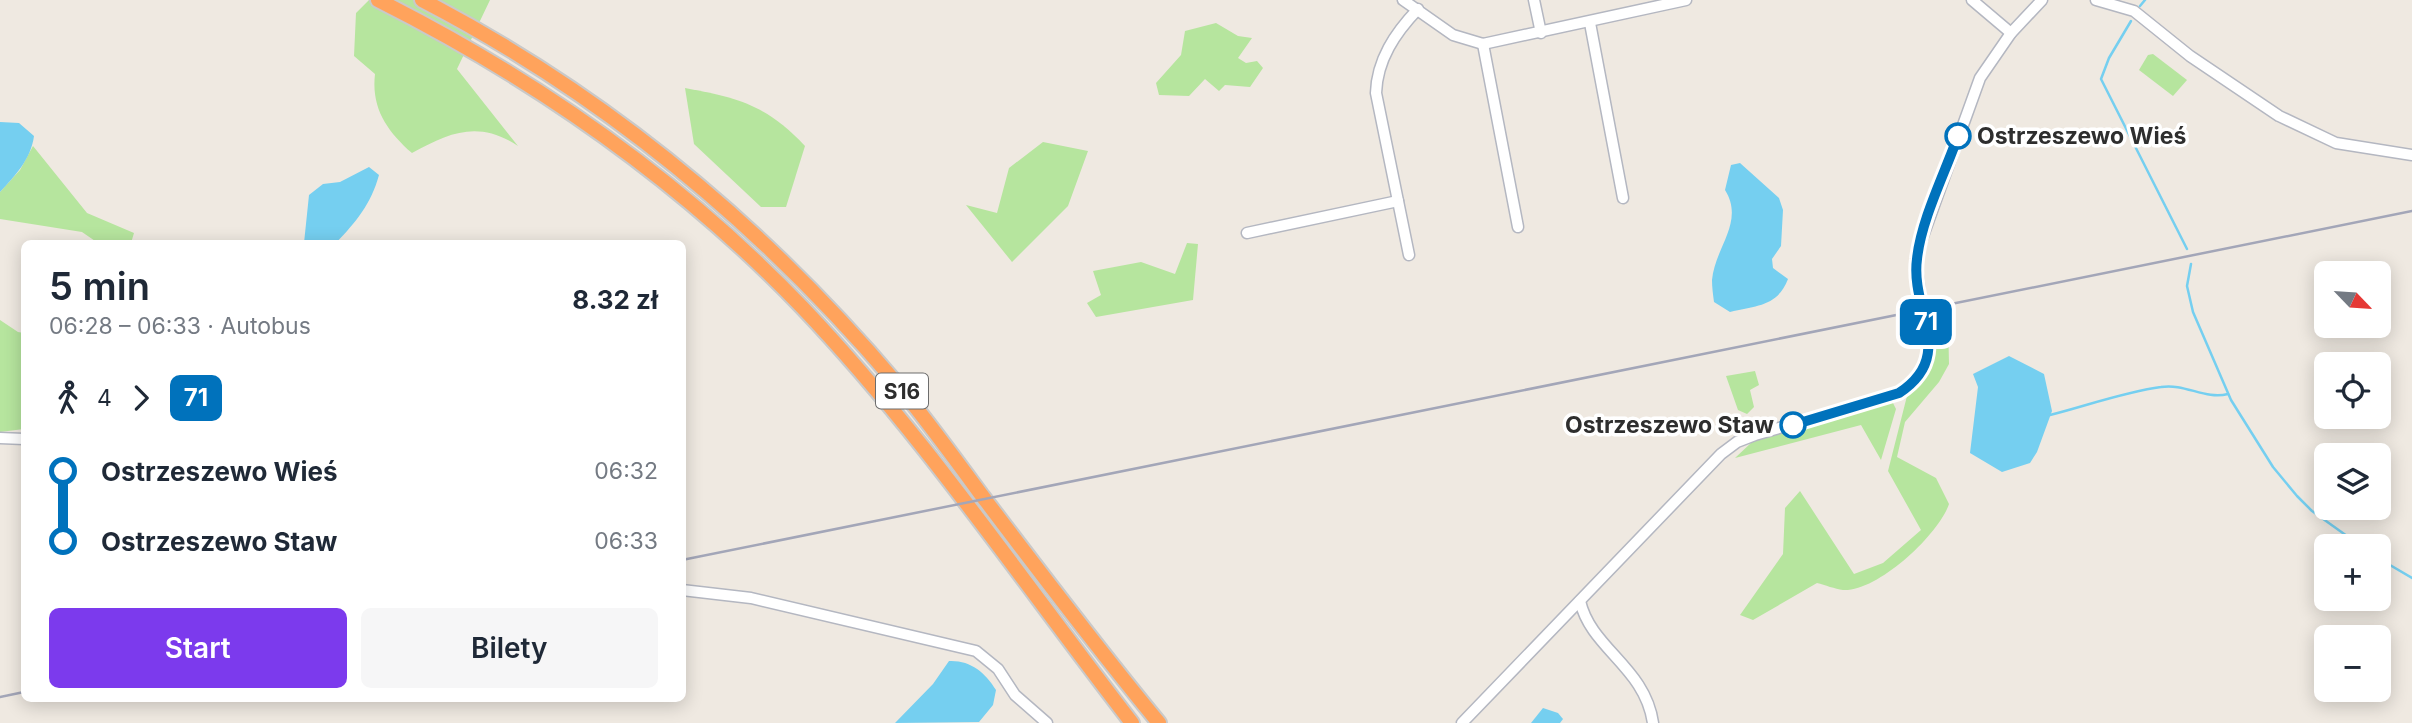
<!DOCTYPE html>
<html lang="pl">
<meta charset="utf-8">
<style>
body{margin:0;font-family:Inter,sans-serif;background:#f6f6f7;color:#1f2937;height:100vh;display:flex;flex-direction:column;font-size:26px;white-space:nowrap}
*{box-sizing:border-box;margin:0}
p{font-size:23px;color:#747a83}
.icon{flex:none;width:38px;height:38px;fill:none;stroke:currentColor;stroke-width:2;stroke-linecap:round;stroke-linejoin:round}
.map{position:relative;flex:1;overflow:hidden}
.details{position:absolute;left:21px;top:240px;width:665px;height:462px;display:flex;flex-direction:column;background:#fff;border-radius:10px;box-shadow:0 4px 18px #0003}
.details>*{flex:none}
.badge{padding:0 14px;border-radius:10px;font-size:24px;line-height:46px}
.needle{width:46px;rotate:115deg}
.controls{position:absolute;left:2314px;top:261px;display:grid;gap:14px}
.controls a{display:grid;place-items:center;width:77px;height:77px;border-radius:10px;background:#fff;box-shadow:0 4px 18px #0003;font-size:35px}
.map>.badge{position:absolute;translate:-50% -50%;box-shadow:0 0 0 4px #fff}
.legs{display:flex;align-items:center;gap:10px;height:77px;padding:0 28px;font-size:23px}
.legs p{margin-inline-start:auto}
.head{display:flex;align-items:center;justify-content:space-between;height:119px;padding:0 28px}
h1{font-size:38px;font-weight:600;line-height:52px}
.cta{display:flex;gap:14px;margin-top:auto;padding:14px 28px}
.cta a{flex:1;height:80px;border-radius:10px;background:#7c3aed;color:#fff;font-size:28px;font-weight:600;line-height:80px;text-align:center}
.cta a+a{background:#f6f6f7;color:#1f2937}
ul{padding:0 28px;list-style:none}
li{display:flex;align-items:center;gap:24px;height:70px;font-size:26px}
li i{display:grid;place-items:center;width:10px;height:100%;margin:0 9px;background:currentColor}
li i::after{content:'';width:18px;height:18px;margin:-9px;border:5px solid;border-radius:50%;background:#fff}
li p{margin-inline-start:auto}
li:first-child i{background:linear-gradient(#0000 50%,currentColor 0)}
li:last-child i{background:linear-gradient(currentColor 50%,#0000 0)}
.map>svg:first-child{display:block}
.green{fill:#b6e59e}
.water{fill:#75cff0}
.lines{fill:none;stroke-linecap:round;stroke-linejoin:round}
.stream{stroke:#75cff0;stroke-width:2.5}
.minor-casing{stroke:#b4b7c1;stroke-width:13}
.highway-casing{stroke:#c9c9c9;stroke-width:18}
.minor{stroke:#fff;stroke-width:10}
.highway{stroke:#ffa35c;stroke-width:14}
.rail{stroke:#a3a6b8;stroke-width:2.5}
.minor-bridge-casing{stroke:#b4b7c1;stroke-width:13;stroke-linecap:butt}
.minor-bridge{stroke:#fff;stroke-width:10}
.line-1-casing{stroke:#fff;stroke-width:16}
.line-1{stroke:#0072bc;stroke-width:10}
.stop-1-dot{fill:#fff;stroke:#0072bc;stroke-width:3.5}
.labels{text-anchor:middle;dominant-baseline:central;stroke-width:7;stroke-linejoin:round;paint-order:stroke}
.shield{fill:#fff;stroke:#6d6d6d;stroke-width:2}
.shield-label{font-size:21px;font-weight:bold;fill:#2e2e2e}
.stop-label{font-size:23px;font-weight:bold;fill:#2e2e2e;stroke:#fff;text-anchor:start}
</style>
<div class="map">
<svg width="2412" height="723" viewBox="0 0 2412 723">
<rect width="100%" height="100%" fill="#efe9e1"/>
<g class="green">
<path d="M369,0H490L457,69L518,146C479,120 450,132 412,153C387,131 371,108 375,74L354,56L356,13Z"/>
<polygon points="1216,23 1238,36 1252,38 1238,58 1246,63 1257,61 1263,68 1250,87 1225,85 1219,91 1205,79 1189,96 1159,95 1156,83 1181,55 1185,31"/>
<polygon points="2153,54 2187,80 2173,96 2139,70 2148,55"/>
<path d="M685,88C739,98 766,105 805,146L786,207H761L694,144Z"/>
<polygon points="1043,142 1088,151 1068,206 1012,262 966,205 997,213 1009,168"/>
<polygon points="33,146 87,213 134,233 131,243 98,243 82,232 0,219 0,192 20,170"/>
<polygon points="1187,243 1198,244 1193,300 1096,317 1087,303 1101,295 1093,271 1141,262 1175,274"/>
<path d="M1931,317L1948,320L1949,364L1939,382L1905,422L1897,457L1936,478L1949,504C1939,534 1878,592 1843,590C1835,589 1825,585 1817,583L1753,620L1740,615L1783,554L1785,508L1800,491L1854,574L1883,563L1921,530L1888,471L1907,396L1925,376L1931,364L1933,350Z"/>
<polygon points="0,320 18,332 24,333 24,429 0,432"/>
<polygon points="1755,371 1759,385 1750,390 1754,407 1747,414 1738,410 1726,376"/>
<polygon points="1892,401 1896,409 1881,460 1861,425 1735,458 1752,442"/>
</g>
<g class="water">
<path d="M0,122L19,123L34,136C31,159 15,176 0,192Z"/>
<path d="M1740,163L1779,198L1783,210L1781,246L1772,259L1773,268L1788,279C1777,307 1757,305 1730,312L1714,302C1713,295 1712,287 1712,280C1715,247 1745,222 1725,190L1731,165Z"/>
<path d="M369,167L379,175C371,204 356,222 336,243H304L309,195L323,184L340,182Z"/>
<polygon points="2009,356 2044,374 2052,411 2037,452 2030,463 2002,472 1970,453 1978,387 1973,374"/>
<path d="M949,661C970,660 985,672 996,690L993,705L979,722L895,723L933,684Z"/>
<polygon points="1543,708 1558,713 1563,719 1560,723 1531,723"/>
</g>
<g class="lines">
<g class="stream">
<polyline points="2140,6 2145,0"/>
<polyline points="2131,21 2109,58 2101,79 2187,249"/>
<polyline points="2191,264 2187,286 2193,312 2231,400 2273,467 2297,496 2312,511 2361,546"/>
<path d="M2050,415C2086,406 2124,392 2161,387C2185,383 2205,400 2228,394"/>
<polyline points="2378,558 2412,578"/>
</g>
<defs>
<g id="minor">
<polyline points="1403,0 1453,35 1483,44 1686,0"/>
<polyline points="1534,0 1541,33"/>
<polyline points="1972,0 2011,33"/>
<polyline points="2096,0 2134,11 2190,56 2279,116 2336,143 2412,155"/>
<polyline points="1590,23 1623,198"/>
<polyline points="1483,44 1518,227"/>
<polyline points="1247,233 1398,201"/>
<path d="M1409,255L1376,93C1377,60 1395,33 1418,9"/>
<polyline points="1920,294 1916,262 1919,247 1980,78 2011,33 2042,0"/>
<polyline points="0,438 24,439"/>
<polyline points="682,590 751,598 976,651 998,669 1015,695 1047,723"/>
<path d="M1580,601C1591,649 1645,667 1653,723"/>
<path d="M1462,723L1721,454L1737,442L1755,435L1899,393C1923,378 1930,361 1928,333"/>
</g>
<g id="highway">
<path d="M378,0C535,79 680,180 802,307C924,435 1024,584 1132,723"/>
<path d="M422,0C605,95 764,227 897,384C926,419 953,456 980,493C1039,571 1097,648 1159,723"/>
</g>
</defs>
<use href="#minor" class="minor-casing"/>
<use href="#highway" class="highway-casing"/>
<use href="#minor" class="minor"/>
<use href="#highway" class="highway"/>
<g class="rail">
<polyline points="682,560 2412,211"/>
<polyline points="0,697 24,692"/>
</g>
<defs>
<polyline id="minor-bridge" points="1920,294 1928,333"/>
</defs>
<use href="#minor-bridge" class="minor-bridge-casing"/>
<use href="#minor-bridge" class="minor-bridge"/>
</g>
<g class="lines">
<defs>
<path id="line-1" d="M1793,425L1899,393C1957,355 1910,310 1917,259C1921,220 1945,173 1958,136"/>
</defs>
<use href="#line-1" class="line-1-casing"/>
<use href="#line-1" class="line-1"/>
</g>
<g class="stop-1-dot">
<circle cx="1958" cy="136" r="12"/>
<circle cx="1793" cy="425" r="12"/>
</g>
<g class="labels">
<rect class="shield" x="876" y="373.5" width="52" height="35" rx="5"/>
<g class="shield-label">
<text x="902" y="391">S16</text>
</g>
<g class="stop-label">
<text x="1977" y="136">Ostrzeszewo Wieś</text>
<text x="1774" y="425" text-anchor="end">Ostrzeszewo Staw</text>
</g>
</g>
</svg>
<div class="controls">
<a><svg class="needle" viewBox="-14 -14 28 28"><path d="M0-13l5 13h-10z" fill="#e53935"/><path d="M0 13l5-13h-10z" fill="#747a83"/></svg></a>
<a><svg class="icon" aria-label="locate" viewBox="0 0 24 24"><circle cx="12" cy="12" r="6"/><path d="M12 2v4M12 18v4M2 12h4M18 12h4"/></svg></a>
<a><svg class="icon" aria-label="layers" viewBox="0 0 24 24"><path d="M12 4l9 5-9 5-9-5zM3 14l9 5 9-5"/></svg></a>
<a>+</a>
<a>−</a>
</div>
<b class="badge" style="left:1926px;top:322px;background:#0072bc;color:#fff">71</b>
<section class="details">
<div class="head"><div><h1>5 min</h1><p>06:28 – 06:33 · Autobus</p></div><b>8.32 zł</b></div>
<div class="legs"><svg class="icon" aria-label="walk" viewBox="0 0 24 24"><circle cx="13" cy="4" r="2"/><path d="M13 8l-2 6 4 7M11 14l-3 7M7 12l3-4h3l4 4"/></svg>4<svg class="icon" aria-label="forward" viewBox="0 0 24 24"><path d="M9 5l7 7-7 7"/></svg><b class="badge" style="background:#0072bc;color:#fff">71</b></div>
<ul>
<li><i style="color:#0072bc"></i><b>Ostrzeszewo Wieś</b><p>06:32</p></li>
<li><i style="color:#0072bc"></i><b>Ostrzeszewo Staw</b><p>06:33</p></li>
</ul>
<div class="cta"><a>Start</a><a>Bilety</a></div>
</section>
</div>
